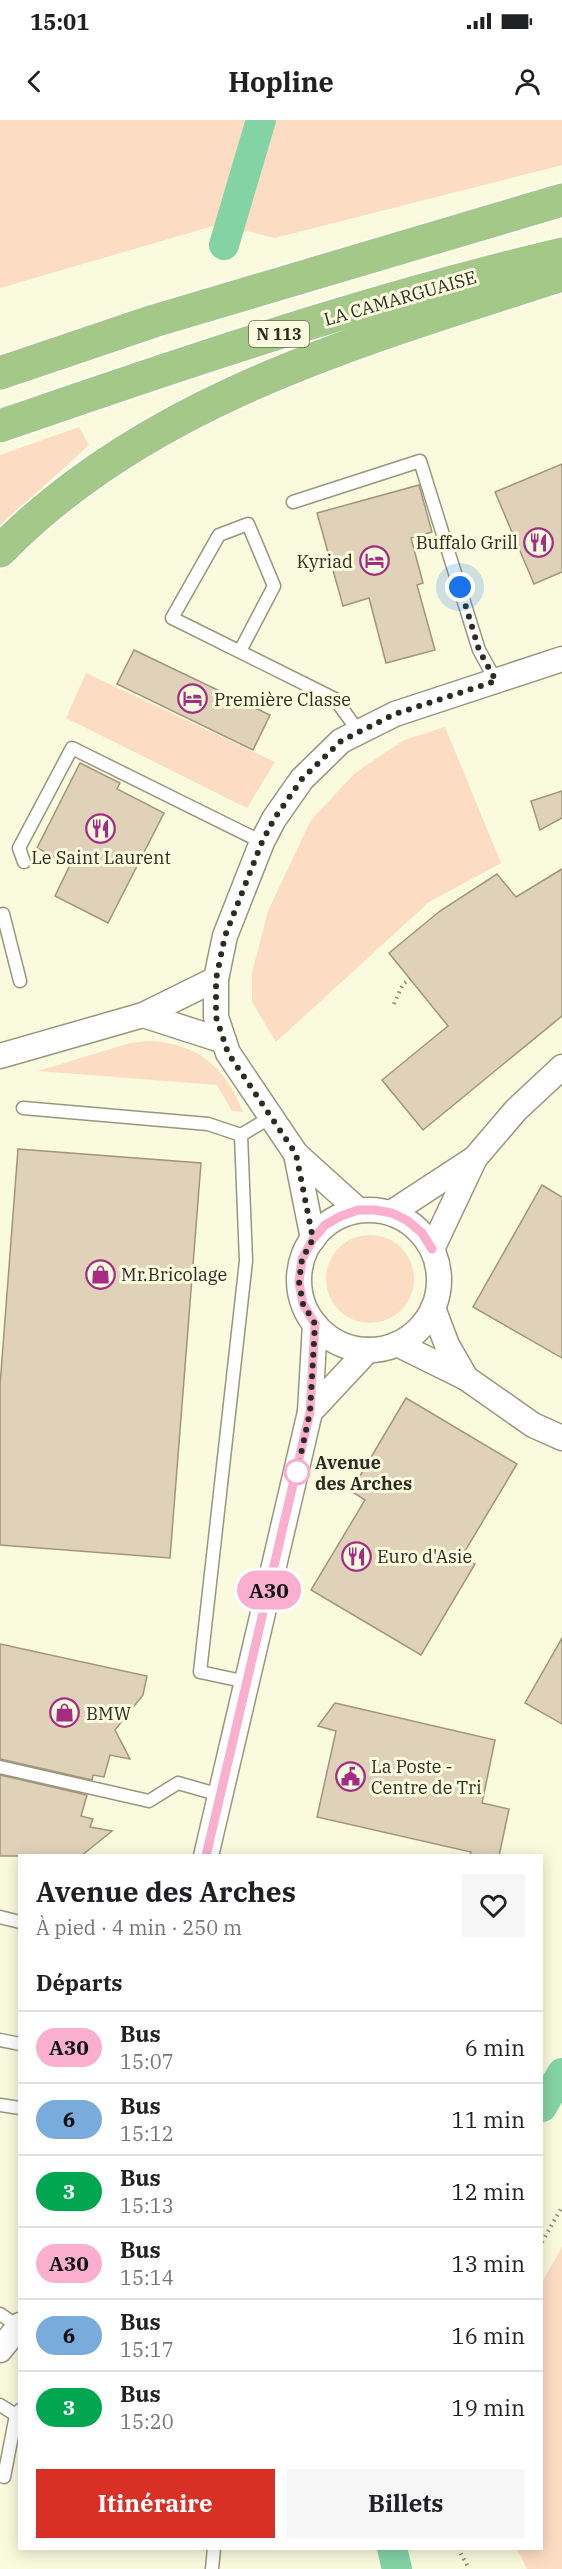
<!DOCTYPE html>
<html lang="fr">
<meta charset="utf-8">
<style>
body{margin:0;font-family:"IBM Plex Serif",serif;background:#f6f6f6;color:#202124;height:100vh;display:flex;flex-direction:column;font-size:22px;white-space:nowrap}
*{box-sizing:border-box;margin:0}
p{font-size:20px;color:#757577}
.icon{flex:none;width:33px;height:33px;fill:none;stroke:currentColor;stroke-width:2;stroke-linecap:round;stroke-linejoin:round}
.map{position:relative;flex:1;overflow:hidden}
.panel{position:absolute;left:18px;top:1734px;width:525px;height:696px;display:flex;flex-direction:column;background:#fff;border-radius:0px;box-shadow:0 3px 15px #0003}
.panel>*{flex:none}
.badge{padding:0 12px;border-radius:20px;font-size:21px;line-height:39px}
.you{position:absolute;width:30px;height:30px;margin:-15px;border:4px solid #fff;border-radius:50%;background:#1a73e8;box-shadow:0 0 0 9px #1a73e833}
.map>.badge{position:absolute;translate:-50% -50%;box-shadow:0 0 0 3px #fff}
h2{padding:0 18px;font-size:22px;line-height:54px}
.round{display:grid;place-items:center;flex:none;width:63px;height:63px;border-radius:0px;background:#f6f6f6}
.head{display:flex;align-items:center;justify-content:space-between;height:102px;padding:0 18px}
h1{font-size:28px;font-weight:700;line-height:45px}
.cta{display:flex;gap:12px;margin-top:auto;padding:12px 18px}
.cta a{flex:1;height:69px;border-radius:0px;background:#d93025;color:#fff;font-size:24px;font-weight:700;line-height:69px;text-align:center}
.cta a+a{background:#f6f6f6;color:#202124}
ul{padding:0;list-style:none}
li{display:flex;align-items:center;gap:18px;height:72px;padding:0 18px;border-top:2px solid #e0e0e0}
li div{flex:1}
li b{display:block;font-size:22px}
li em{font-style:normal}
li .badge{min-width:66px;font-weight:700;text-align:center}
.status{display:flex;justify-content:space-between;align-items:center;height:42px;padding:0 30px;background:#fff;direction:ltr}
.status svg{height:16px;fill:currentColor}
header{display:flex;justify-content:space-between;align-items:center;height:78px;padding:0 18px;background:#fff;font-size:27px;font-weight:700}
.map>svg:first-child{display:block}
.green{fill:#fddcc4}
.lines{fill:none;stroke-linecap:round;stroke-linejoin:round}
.canal{stroke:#84d3a5;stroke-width:30}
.building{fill:#dfd2b9;stroke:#a2957e;stroke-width:1.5}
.service-casing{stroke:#97977e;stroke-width:15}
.minor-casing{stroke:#97977e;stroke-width:27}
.trunk-casing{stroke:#fff;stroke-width:36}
.path{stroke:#8a8a77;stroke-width:4;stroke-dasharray:1.5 4.5;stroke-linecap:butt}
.service{stroke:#fff;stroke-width:12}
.minor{stroke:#fff;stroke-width:24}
.trunk{stroke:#a4c888;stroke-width:33}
.line-casing{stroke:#fff;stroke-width:14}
.line{stroke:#faafce;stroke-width:9}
.walk{stroke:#2c2c22;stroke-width:6;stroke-dasharray:0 10.8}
.stop-dot{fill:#fff;stroke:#faafce;stroke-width:3}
.labels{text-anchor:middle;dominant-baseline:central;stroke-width:6;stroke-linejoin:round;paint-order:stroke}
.shield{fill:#fafade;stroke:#6a6a5a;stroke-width:1.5}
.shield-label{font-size:16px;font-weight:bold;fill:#2c2c22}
.street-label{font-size:18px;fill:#2c2c22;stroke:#fafade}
.poi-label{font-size:18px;fill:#2c2c22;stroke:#fafade;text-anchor:start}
.stop-label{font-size:18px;font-weight:bold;fill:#2c2c22;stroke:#fafade;text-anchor:start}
</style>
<div class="status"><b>15:01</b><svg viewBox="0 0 49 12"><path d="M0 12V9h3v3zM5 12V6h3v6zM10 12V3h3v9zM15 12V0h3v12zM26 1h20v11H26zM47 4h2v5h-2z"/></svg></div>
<header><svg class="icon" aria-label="back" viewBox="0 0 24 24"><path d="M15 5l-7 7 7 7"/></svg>Hopline<svg class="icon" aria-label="person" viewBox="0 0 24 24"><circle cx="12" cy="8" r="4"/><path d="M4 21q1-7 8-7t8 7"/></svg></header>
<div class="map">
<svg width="562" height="2449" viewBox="0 0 562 2449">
<rect width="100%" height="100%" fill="#fafade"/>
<g class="green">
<polygon points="0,0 562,0 562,45 275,118 220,104 0,168"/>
<polygon points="79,307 89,325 0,406 0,335"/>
<polygon points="86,553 275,642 247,688 66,598"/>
<polygon points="445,607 501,743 429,782 276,922 252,882 252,853 268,791 311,700 355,653 404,620"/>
<path d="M148,921C197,923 225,946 243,992L232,991L217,965L38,951L130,923Z"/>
<circle cx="370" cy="1159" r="44"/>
<polygon points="562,2127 562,2449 527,2449 517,2429 542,2428 542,2162"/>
</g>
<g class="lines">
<g class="canal">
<polyline points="224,125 261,0"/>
<polyline points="542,1987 562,1953"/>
<polyline points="392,2428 397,2449"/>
</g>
</g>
<g class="building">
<polygon points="562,344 562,452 534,464 495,372"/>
<polygon points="419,365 432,412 411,418 423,463 417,465 435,530 386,543 369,478 343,486 317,393"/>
<polygon points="134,530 270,595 253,630 117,564"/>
<polygon points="80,643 120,663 117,669 164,693 108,803 55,776 70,745 37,728"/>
<polygon points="562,671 562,698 540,710 531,681"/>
<polygon points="562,749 562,896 423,1010 382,960 448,906 389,833 440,791 497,754 516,777"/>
<polygon points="18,1029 201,1043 170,1438 0,1425 0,1265"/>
<polygon points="542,1065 562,1077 562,1238 473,1187"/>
<polygon points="406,1278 517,1344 462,1436 475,1444 421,1535 311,1470 365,1380 351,1371"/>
<polygon points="562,1518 562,1604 525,1583"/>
<polygon points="0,1524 147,1556 143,1575 115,1610 130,1639 110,1635 104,1657 93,1655 92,1660 0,1639"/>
<polygon points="335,1583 495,1620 482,1683 509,1689 499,1736 470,1736 471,1732 317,1697 336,1611 318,1606"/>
<polygon points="0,1655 87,1675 81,1696 93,1699 90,1707 112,1711 81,1736 0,1736"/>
</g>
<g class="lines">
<defs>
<g id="service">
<polyline points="293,382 420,341 479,530 496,561"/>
<polyline points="240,531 274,466 248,404 219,415 172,498 335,579 359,612"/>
<polyline points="24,742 19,728 72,628 262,722"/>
<polyline points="3,794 20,861"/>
<polyline points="23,988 208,1004 241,1015"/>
<polyline points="247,1562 200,1552 246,1141 241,1015 271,997"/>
<polyline points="0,1647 149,1681 178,1663 220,1675"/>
<polyline points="0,1797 20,1802"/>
<polyline points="0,1920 20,1924"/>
<polyline points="0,1985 20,1988"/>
<polyline points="0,2194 18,2206"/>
<polyline points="0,2285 16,2295 20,2290"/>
<polyline points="4,2357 16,2295"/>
<polyline points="212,2449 214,2428"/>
</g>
<g id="minor">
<polyline points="143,895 224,921"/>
<polyline points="0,936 143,895 216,859"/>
<polyline points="296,1034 313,1119"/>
<polyline points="358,1090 296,1034 228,933 216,897 216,859 225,816 262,722 274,699 302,659 341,621 395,594 562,539"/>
<circle cx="369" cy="1160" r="70"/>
<polyline points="391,1093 475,1038"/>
<polyline points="432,1129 475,1038 516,990 562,947"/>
<polyline points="433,1188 447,1225 466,1258"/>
<polyline points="397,1224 466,1258 533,1305 562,1318"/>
<polyline points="310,1292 368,1230"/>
<polyline points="206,1736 310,1292 315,1204"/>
<polyline points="0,2230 20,2205"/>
</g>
<g id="trunk">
<polyline points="0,253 154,201 562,80"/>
<path d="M0,306C185,242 372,179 562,134"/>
<path d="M0,431C149,278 365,219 562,155"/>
</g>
</defs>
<use href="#service" class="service-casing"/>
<use href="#minor" class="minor-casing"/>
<use href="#trunk" class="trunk-casing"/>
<g class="path">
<polyline points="394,884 403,864 410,859"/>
<polyline points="542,2122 562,2087"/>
<polyline points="458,2428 469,2449"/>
</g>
<use href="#service" class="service"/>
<use href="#minor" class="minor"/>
<use href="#trunk" class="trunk"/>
</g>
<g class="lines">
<defs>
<polyline id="line" points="206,1736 310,1292 315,1204 303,1184 299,1162 302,1139 313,1119 325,1105 341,1096 358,1090 375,1090 392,1093 408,1101 422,1113 432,1129"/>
</defs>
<use href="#line" class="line-casing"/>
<use href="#line" class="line"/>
<polyline class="walk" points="297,1352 310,1292 315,1204 303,1184 299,1162 302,1139 313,1119 296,1034 228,933 216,897 216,859 225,816 262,722 274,699 302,659 341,621 395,594 496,561 479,530 460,467"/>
</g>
<defs>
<symbol id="restaurant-ring" viewBox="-11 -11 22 22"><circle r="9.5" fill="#fafade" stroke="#a52c82" stroke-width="1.5"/><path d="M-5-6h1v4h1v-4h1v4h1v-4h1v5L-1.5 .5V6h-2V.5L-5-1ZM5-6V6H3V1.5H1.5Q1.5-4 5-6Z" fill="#a52c82"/></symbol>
<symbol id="hotel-ring" viewBox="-11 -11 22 22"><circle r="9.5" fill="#fafade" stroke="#a52c82" stroke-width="1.5"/><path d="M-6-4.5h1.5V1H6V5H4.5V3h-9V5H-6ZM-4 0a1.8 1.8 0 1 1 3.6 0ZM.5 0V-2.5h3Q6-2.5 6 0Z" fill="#a52c82"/></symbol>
<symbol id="shop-ring" viewBox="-11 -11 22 22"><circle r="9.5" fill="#fafade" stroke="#a52c82" stroke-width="1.5"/><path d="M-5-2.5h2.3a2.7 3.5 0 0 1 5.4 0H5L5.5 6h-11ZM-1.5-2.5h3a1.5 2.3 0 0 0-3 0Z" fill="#a52c82"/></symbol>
<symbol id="civic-ring" viewBox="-11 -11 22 22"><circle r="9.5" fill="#fafade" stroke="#a52c82" stroke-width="1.5"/><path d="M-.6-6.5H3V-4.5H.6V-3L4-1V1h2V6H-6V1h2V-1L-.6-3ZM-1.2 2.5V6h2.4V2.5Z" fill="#a52c82"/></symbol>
</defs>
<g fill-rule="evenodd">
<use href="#restaurant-ring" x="522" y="406" width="33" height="33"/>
<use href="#hotel-ring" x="358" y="424" width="33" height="33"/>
<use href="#hotel-ring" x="176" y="562" width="33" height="33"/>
<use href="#restaurant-ring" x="84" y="692" width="33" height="33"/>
<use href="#shop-ring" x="84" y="1138" width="33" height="33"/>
<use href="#restaurant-ring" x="340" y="1420" width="33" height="33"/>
<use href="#shop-ring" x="48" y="1576" width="33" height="33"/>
<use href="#civic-ring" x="334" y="1640" width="33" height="33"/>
</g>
<circle class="stop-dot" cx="297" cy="1352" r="12"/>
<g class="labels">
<rect class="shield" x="249" y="201" width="60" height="26" rx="4.5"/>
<g class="shield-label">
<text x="279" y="214">N 113</text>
</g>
<g class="street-label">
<text transform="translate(400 178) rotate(-16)">LA CAMARGUAISE</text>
</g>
<g class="poi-label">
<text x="518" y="422" text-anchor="end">Buffalo Grill</text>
<text x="353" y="441" text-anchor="end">Kyriad</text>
<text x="214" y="579">Première Classe</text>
<text x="101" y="737" text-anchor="middle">Le Saint Laurent</text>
<text x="121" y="1154">Mr.Bricolage</text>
<text x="377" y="1436">Euro d'Asie</text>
<text x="86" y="1593">BMW</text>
<text x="371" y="1646">La Poste -<tspan x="371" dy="21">Centre de Tri</tspan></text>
</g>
<g class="stop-label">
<text x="315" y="1342">Avenue<tspan x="315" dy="21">des Arches</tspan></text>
</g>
</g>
</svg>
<div class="you" style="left:460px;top:467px"></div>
<b class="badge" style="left:269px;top:1470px;background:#faafce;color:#111">A30</b>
<section class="panel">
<div class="head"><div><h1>Avenue des Arches</h1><p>À pied · 4 min · 250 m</p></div><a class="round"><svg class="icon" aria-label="heart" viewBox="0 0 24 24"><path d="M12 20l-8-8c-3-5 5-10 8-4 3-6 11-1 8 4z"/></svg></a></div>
<h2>Départs</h2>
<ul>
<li><span class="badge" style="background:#faafce;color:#111">A30</span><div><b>Bus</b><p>15:07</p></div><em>6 min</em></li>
<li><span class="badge" style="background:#79acdc;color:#111">6</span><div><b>Bus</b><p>15:12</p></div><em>11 min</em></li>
<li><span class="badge" style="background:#00a650;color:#fff">3</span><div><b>Bus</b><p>15:13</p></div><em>12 min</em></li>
<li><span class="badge" style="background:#faafce;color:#111">A30</span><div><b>Bus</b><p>15:14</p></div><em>13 min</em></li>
<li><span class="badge" style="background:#79acdc;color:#111">6</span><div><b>Bus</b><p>15:17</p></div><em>16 min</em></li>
<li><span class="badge" style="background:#00a650;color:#fff">3</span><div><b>Bus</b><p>15:20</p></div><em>19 min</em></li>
</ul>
<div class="cta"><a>Itinéraire</a><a>Billets</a></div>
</section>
</div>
